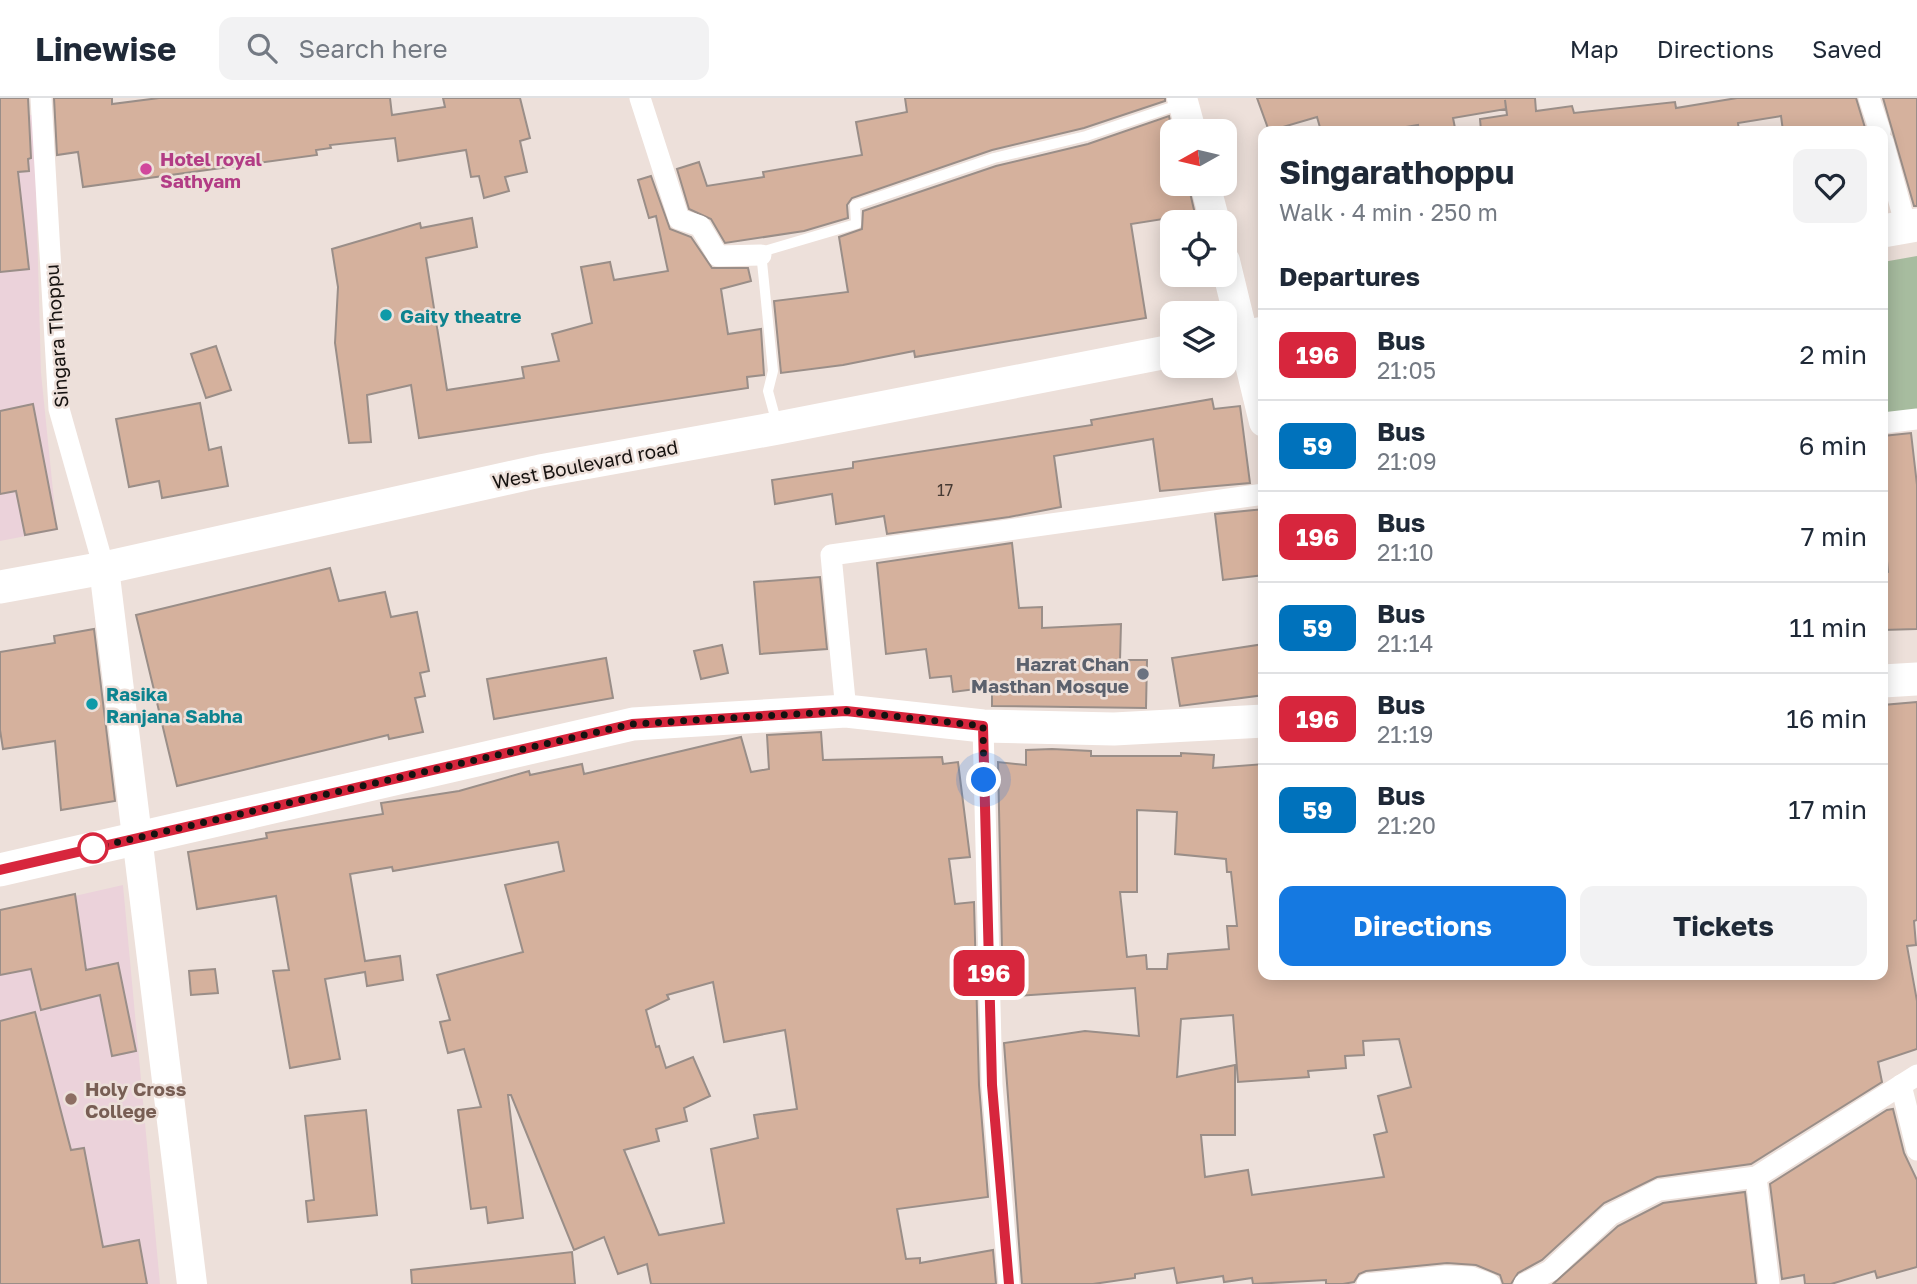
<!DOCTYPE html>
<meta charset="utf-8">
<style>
body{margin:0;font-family:"Golos Text",sans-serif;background:#f2f2f3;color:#1f2937;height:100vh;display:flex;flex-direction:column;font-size:26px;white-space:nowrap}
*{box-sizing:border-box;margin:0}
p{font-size:23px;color:#747a83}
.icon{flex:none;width:38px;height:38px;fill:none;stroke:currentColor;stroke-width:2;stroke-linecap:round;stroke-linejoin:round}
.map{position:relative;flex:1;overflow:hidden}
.sheet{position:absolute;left:1258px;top:28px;width:630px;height:854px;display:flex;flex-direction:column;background:#fff;border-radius:14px;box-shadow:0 4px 18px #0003}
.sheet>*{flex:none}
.badge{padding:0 14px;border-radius:10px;font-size:24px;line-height:46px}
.needle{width:46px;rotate:262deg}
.tools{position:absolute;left:1160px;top:21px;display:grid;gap:14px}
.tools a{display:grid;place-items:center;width:77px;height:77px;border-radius:14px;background:#fff;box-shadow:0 4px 18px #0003;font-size:35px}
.you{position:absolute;width:35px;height:35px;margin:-18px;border:5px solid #fff;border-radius:50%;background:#1a73e8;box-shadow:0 0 0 10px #1a73e833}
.map>.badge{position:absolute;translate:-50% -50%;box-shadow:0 0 0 4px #fff}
h2{padding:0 21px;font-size:26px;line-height:63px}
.round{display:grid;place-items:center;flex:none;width:74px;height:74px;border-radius:14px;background:#f2f2f3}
.summary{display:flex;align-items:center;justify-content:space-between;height:119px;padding:0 21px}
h1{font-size:33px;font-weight:700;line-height:52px}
.cta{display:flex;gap:14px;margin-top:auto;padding:14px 21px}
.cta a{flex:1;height:80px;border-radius:14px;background:#1579e1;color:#fff;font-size:28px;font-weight:700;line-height:80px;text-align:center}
.cta a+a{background:#f2f2f3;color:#1f2937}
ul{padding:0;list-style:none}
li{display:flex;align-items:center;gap:21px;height:91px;padding:0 21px;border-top:2px solid #e0e1e3}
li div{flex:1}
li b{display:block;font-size:26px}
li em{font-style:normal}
li .badge{min-width:77px;font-weight:700;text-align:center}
header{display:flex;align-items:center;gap:42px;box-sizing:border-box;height:98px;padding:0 35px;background:#fff;border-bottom:2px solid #e0e1e3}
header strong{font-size:33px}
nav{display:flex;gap:38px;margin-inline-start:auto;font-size:24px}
.search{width:490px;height:63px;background:#f2f2f3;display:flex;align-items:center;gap:18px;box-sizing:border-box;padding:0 24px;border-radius:14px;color:#747a83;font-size:26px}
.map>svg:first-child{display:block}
.education{fill:#ebd2da}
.green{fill:#a7bc9f}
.building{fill:#d5b19d;stroke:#9a8e88;stroke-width:2;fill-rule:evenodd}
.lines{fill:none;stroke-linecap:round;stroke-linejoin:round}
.lane{stroke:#fff;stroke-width:10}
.street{stroke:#fff;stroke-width:21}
.secondary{stroke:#fff;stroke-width:30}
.primary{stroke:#fff;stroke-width:33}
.line-casing{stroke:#fff;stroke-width:16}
.line{stroke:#d7263d;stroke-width:10}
.walk{stroke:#161210;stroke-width:7;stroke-dasharray:0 12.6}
.hotel-dot{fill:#d1479c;stroke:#ede0da;stroke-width:2.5}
.culture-dot{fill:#0f9aa8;stroke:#ede0da;stroke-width:2.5}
.worship-dot{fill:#6b7280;stroke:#ede0da;stroke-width:2.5}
.stop-dot{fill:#fff;stroke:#d7263d;stroke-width:3.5}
.education-dot{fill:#8d6e63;stroke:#ede0da;stroke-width:2.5}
.labels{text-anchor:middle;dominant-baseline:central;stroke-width:5;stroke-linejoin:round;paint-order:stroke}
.number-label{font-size:16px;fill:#463a33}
.hotel-label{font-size:19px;font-weight:bold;fill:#b23c85;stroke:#ede0da;text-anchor:start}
.culture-label{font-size:19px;font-weight:bold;fill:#0d838f;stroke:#ede0da;text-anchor:start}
.street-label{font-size:19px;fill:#161210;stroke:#ede0da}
.worship-label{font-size:19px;font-weight:bold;fill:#5b616d;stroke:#ede0da;text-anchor:end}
.education-label{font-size:19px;font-weight:bold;fill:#785e54;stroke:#ede0da;text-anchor:start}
</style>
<header>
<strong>Linewise</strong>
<div class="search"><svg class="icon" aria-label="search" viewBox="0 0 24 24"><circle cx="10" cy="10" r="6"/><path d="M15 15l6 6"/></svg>Search here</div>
<nav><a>Map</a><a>Directions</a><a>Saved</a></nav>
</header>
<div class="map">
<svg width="1917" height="1186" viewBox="0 0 1917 1186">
<rect width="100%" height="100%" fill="#ede0da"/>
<g class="education">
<polygon points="0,16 34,17 41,275 57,432 0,443"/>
<polygon points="123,787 160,1186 0,1186 0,815"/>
</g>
<polygon class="green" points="1917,158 1917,315 1883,318 1883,164"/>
<g class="building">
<polygon points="0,0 28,0 31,60 28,61 29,73 18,74 29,171 0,174"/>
<polygon points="54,0 112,0 112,6 159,0 390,0 392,17 445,9 443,0 520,0 530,40 520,43 527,74 505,79 509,93 484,100 479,78 471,79 466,52 398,63 395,40 330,47 331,50 316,52 317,57 83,89 78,54 57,57"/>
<polygon points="905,0 1165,0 1165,3 1084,30 992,52 852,100 847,107 848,120 804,133 725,145 711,121 689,111 677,71 699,64 707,88 764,79 763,74 862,57 856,24 907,14"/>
<polygon points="1257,0 1535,0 1536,13 1572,8 1574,15 1675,4 1676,10 1737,0 1856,0 1866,33 1783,33 1781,18 1738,25 1739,33 1481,33 1480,21 1507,17 1505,2 1506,11 1453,20 1455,30 1434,33 1419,33 1418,27 1383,33 1321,33 1317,19 1269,33"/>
<polygon points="1883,0 1917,0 1917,108 1914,108"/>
<polygon points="1169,18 1172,32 1172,86 1188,86 1195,116 1131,126 1146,220 915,259 914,253 843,267 781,275 774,203 848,194 839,139 862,131 863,113 996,68 1088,46"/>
<polygon points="651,78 670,131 691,139 712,170 748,170 751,183 721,191 728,236 761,231 764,277 747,279 748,290 419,340 411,287 367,297 371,344 349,345 335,245 338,189 332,151 420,125 421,130 472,120 477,149 426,160 447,292 524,280 522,269 559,263 552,236 592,225 581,169 610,164 614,182 668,173 656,118 649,120 638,82"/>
<polygon points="216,248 231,292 206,300 191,256"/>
<polygon points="1212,301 1214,311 1240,308 1250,385 1160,393 1153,341 1054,358 1061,409 1009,419 887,436 884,418 836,426 832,396 775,406 772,382 853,370 853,364 1092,327 1091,322"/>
<polygon points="200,305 209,352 221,349 228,388 162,400 159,383 129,389 116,321"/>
<polygon points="33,306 57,431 25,437 16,393 0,396 0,313"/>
<polygon points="1911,335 1917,387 1917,531 1883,532 1883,475 1888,474 1883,419 1883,338"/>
<polygon points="1264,411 1264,477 1223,482 1215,416"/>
<polygon points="1012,445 1019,510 1042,509 1042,530 1121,526 1120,562 1147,562 1146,610 992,608 992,589 953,594 951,578 930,580 926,551 886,556 877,465"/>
<polygon points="330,470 339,503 385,494 391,519 417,514 429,573 420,575 425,598 415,600 423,634 389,641 388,637 177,688 136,517"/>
<polygon points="820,479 827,551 760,556 754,484"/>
<polygon points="94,531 115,703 61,712 55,643 3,651 0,632 0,554 55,545 54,538"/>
<polygon points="1264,546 1264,597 1180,608 1172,560"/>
<polygon points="722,547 728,575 701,581 694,553"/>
<polygon points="606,560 613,600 494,621 487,581"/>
<path d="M1917,604V822L1914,823L1916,847L1907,848L1917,903V951L1878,964L1882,984L1751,1066L1657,1079L1604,1105L1542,1162L1518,1175L1511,1186H1503L1500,1177L1476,1167L1447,1165L1366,1173L1359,1176L1354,1184L1343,1186H1326V1182L1253,1186L1252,1180L1224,1184L1223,1178L1177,1185L1174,1170L1135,1176V1180L1093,1186H1022L1004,945L1085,933L1139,938L1135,890L1003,899L998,664L1026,667V652L1052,651L1091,653V658H1181V655L1214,657L1213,670L1264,666V877H1883V607ZM1137,712L1177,714L1175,756L1226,761L1227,774H1231L1237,828H1227L1229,851L1168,856L1167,871H1147L1146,857L1127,859L1120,794H1137ZM1233,917L1238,984L1309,979L1308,973L1346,970L1345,958L1364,957L1363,943L1399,941L1411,989L1378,998L1387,1034L1374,1037L1384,1079L1252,1097L1248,1072L1205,1079L1201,1037H1235V967L1177,979L1181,921Z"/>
<path d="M821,634L823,662L942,659L943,666L958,664L970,759L949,761L955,806L974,804L979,987L988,1099L897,1111L906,1161L920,1160V1165L993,1152L996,1186H651L647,1166L618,1176L604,1139L574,1152L511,997H508L523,1120L488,1125L486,1109L471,1111L458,1012L481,1009L464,951L448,955L440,924L450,922L437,877L523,854L505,787L564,773L558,744L393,773L392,769L350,776L365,863L400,858L403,882L367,888L365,874L325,881L340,961L290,970L273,873L289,872L276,798L197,811L188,754L267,740L266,735L383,716L381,705L459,693L529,673L530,677L582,666L584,676L741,639L751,674L769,671L767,637ZM713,884L724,944L785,932L797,1011L754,1017L758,1040L711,1051L724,1125L659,1137L624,1052L659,1043L656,1031L687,1023L684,1010L710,998L693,959L666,970L659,948L656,949L646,912L669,901L667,897Z"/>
<polygon points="75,796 86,872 118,865 136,953 112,958 100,897 41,912 31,871 0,877 0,812"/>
<polygon points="215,871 218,895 191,897 189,873"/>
<polygon points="35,914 71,1052 84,1050 103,1149 139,1142 147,1186 0,1186 0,923"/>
<polygon points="1893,1011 1904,1055 1917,1082 1917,1169 1877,1180 1875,1173 1831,1186 1805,1186 1804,1177 1782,1181 1770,1086 1887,1012"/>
<polygon points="366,1012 377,1117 308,1124 306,1103 314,1102 305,1018"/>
<polygon points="1745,1094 1756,1186 1553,1186 1618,1128 1663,1105"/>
<polygon points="572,1154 575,1186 412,1186 411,1172"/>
</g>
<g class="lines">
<polyline class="lane" points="777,326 768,293 773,273 761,154 856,126 855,107 994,60 1086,38 1181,6"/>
<g class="street">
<polyline points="41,0 59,311 104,470"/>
<polyline points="640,0 679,121 700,128 718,158 761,157"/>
<polyline points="1869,0 1880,33"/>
<polyline points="1883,44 1906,129"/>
<polyline points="1883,325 1917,321"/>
<polyline points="846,613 831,457 1264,396"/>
<polyline points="983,628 992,987 1009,1186"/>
<polyline points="1901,987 1917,1052"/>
<polyline points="1756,1079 1769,1186"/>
<polyline points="1367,1186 1446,1178 1471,1179 1490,1186"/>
<polyline points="1524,1186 1550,1173 1610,1117 1659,1092 1756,1079 1917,977"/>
</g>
<g class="secondary">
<polyline points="1182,0 1191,33"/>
<polyline points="1205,86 1215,124"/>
<polyline points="1225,163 1264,324"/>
<polyline points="104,470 192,1186"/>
</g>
<g class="primary">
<polyline points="1883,133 1917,127"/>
<polyline points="1225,242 1264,235"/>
<polyline points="0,489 104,470 540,373 778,330 1172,253"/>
<polyline points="1883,583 1917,581"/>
<polyline points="0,772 633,626 846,613 983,628 1114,631 1264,623"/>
</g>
</g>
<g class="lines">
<defs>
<polyline id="line" points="0,772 632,626 846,613 983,628 992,987 1009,1186"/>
</defs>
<use href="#line" class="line-casing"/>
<use href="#line" class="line"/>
<polyline class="walk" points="93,750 632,626 846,613 983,628 984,682"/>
</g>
<circle class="hotel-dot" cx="146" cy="71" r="7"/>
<g class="culture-dot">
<circle cx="386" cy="217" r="7"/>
<circle cx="92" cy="606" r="7"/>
</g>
<circle class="worship-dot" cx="1143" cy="576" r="7"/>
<circle class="stop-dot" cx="93" cy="750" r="14"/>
<circle class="education-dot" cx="71" cy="1001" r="7"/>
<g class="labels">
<g class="number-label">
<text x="945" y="392">17</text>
</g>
<g class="hotel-label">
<text x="160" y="60">Hotel royal<tspan x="160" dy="22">Sathyam</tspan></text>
</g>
<g class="culture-label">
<text x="400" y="217">Gaity theatre</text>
<text x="106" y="595">Rasika<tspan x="106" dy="22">Ranjana Sabha</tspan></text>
</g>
<g class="street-label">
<text transform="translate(56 238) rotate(-94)">Singara Thoppu</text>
<text transform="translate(585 366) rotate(-11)">West Boulevard road</text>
</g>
<g class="worship-label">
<text x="1129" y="565">Hazrat Chan<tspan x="1129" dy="22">Masthan Mosque</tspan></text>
</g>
<g class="education-label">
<text x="85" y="990">Holy Cross<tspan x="85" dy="22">College</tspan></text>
</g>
</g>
</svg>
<div class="tools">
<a><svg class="needle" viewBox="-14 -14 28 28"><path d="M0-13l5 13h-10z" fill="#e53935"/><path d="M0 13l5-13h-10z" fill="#747a83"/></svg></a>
<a><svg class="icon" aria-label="locate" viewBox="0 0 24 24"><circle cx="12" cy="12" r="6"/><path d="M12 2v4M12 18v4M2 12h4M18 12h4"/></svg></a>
<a><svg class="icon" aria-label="layers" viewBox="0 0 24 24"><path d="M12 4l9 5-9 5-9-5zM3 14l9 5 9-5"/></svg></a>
</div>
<div class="you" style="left:984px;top:682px"></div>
<b class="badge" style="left:989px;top:875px;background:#d7263d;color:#fff">196</b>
<section class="sheet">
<div class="summary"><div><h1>Singarathoppu</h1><p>Walk · 4 min · 250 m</p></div><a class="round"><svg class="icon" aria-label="heart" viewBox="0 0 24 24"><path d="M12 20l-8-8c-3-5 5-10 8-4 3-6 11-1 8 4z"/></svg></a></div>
<h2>Departures</h2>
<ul>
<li><span class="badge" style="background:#d7263d;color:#fff">196</span><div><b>Bus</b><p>21:05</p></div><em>2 min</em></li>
<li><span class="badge" style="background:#0072bc;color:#fff">59</span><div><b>Bus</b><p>21:09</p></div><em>6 min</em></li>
<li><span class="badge" style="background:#d7263d;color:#fff">196</span><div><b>Bus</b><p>21:10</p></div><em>7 min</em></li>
<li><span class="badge" style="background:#0072bc;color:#fff">59</span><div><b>Bus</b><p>21:14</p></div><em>11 min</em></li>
<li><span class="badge" style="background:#d7263d;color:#fff">196</span><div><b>Bus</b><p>21:19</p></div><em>16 min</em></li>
<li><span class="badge" style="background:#0072bc;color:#fff">59</span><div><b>Bus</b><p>21:20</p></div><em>17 min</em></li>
</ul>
<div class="cta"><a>Directions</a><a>Tickets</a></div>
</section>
</div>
